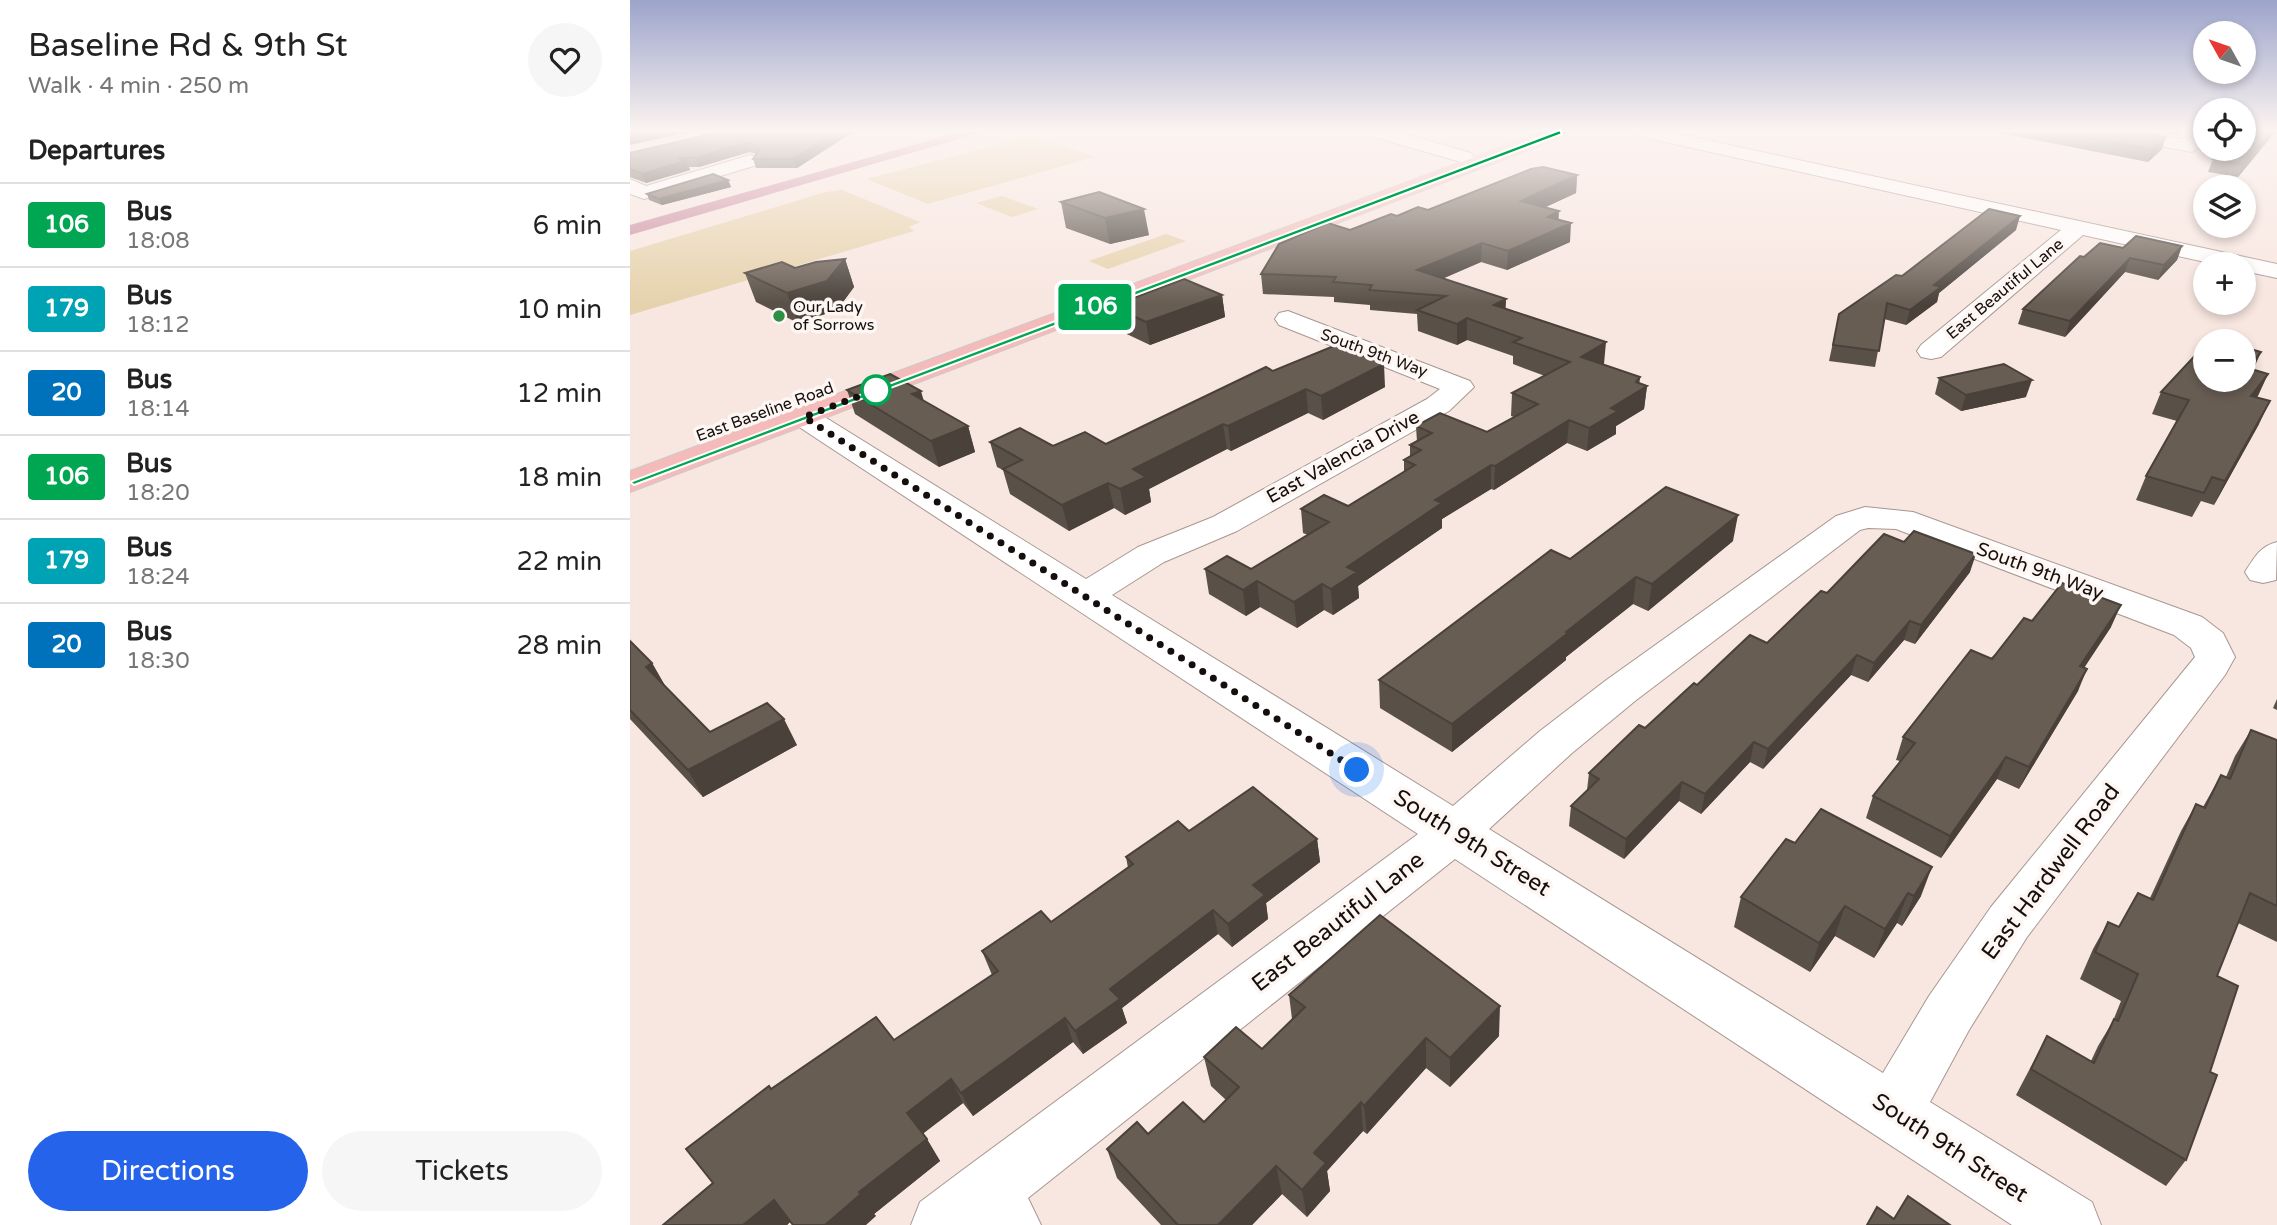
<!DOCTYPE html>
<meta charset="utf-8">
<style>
body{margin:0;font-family:"Varela Round",sans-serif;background:#f6f6f6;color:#222;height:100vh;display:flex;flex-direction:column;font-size:26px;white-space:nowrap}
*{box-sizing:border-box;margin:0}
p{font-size:23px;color:#767676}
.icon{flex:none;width:38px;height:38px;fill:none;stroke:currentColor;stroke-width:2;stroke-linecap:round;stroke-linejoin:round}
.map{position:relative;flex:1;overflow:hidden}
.panel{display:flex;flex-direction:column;background:#fff;width:630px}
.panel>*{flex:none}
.badge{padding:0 14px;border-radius:5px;font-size:24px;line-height:46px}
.needle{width:46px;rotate:310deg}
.tools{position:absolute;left:1563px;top:21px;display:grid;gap:14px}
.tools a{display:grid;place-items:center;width:63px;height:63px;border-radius:50%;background:#fff;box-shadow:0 4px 10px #0003;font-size:35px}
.you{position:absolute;width:35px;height:35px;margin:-18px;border:5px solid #fff;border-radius:50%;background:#1a73e8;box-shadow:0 0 0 10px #1a73e833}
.map>.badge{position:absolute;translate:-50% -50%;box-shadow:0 0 0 4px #fff}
h2{padding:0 28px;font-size:26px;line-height:63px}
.round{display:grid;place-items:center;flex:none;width:74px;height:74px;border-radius:37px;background:#f6f6f6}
.summary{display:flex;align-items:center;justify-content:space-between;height:119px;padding:0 28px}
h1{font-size:33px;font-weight:600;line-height:52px}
.cta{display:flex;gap:14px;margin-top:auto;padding:14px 28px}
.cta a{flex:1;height:80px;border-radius:42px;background:#2563eb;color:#fff;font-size:28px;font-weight:600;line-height:80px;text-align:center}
.cta a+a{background:#f6f6f6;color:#222}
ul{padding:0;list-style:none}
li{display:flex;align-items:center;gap:21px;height:84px;padding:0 28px;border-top:2px solid #e0e0e0}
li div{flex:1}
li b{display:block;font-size:26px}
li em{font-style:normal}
li .badge{min-width:77px;font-weight:700;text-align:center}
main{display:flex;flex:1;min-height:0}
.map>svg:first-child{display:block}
.green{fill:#e6d2ac}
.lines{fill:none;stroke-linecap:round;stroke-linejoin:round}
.canal{fill:#ca8c9f;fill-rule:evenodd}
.minor-casing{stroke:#a79791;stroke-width:2}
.major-casing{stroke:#cbcaca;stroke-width:2}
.minor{fill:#fff;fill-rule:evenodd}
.major{fill:#f4bbba;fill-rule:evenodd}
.wall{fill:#595047}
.shaded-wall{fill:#49413a}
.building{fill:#685d53;stroke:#49413a;stroke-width:2}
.line{fill:#00a651;stroke:#fff;stroke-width:2}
.walk{stroke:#140f0d;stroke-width:7;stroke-dasharray:0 12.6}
.poi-dot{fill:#2f9044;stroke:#fdf6f3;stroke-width:2.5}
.stop-dot{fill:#fff;stroke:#00a651;stroke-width:3.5}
.labels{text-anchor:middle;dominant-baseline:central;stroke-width:7;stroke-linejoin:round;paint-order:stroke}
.far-street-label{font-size:16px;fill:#140f0d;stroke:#fdf6f3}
.far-poi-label{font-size:16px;fill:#140f0d;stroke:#fdf6f3;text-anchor:start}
.street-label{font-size:19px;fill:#140f0d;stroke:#fdf6f3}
.near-street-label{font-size:23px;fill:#140f0d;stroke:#fdf6f3}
</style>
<main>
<section class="panel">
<div class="summary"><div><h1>Baseline Rd &amp; 9th St</h1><p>Walk · 4 min · 250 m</p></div><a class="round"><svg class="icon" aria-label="heart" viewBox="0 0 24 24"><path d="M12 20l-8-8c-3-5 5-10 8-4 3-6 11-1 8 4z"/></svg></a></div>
<h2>Departures</h2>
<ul>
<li><span class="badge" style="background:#00a651;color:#fff">106</span><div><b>Bus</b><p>18:08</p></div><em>6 min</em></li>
<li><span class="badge" style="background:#00a3b4;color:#fff">179</span><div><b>Bus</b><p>18:12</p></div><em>10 min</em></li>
<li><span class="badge" style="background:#0072bc;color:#fff">20</span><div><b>Bus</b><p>18:14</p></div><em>12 min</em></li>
<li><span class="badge" style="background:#00a651;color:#fff">106</span><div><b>Bus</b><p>18:20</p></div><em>18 min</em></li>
<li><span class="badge" style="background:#00a3b4;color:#fff">179</span><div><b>Bus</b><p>18:24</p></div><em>22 min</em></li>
<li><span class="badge" style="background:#0072bc;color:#fff">20</span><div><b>Bus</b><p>18:30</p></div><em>28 min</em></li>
</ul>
<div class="cta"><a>Directions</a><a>Tickets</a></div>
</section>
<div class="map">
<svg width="1647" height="1225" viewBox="0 0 1647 1225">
<rect width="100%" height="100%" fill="#f8e6e0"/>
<g class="green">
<polygon points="402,136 465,157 298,204 237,179"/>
<polygon points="212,190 290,222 279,227 284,231 0,315 0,251 196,192"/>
<polygon points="372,196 408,209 382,217 346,203"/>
<polygon points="536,234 556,241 478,269 459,261"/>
</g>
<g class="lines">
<polygon class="canal" points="329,132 353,132 0,235 0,225"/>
<defs>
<g id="minor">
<polygon points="738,132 768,132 841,153 844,157 834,163 741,136"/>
<polygon points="1004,132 1040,132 1647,264 1647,278 1614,271 1614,264 1584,264 1453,235 1311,357 1301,359 1291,357 1287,351 1291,345 1431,230 1013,137"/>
<polygon points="1472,132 1515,132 1558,140 1567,132 1575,132 1575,144 1562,152 1481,137"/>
<polygon points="120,155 127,157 130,161 127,165 14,199 0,194 0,179 16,186"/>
<path d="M658,311L840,381L844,387L819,411L607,531L534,562L482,595L823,806L910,731L975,681L1206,516L1235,507L1283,512L1572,617L1593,633L1605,657L1595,675L1397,937L1339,1030L1300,1102L1462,1202L1471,1225H1382L825,859L398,1198L411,1225H281L290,1202L330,1172L788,834L163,423L159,417L163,411L174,408L185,411L456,579L508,547L583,517L797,399L810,389L649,325L645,319L649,313ZM1238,528L1266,529L1544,635L1561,648L1565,657L1361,907L1299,996L1253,1073L859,829L942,753L1005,701L1230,530Z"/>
<path d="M1647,542L1646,580L1633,583L1620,580L1615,572C1625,557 1629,547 1647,542Z"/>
</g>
<polygon id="major" points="912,132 939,132 936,136 0,492 0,471"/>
</defs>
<use href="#minor" class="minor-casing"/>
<use href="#major" class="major-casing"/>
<use href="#minor" class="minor"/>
<use href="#major" class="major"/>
</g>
<g class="wall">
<polygon points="223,132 167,168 126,168 123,159 126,154 119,152 69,167 59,167 60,170 16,183 0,177 0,153"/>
<polygon points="1365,132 1509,132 1532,149 1518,162"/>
<polygon points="1531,132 1550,132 1547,135"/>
<polygon points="1645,132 1608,177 1578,172 1583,159"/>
<polygon points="947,175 946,193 915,207 928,220 940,242 877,270 851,262 813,278 876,299 875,309 974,364 973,365 1010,377 1009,383 1017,386 1014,409 986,426 986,434 957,451 937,443 864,490 861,489 812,519 812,528 728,586 729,598 703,615 694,610 667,628 630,607 616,616 579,594 575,569 621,569 678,535 673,533 671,509 718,506 774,472 774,460 780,456 780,445 787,442 786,426 857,432 884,417 881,416 882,393 915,376 883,364 883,356 837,340 827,345 788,331 787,314 740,310 740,305 704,302 704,297 633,294 631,274 720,230 767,216 798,210"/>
<polygon points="98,180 101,187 32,205 19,200 17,194"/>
<polygon points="469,192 519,235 480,244 436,228 431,202"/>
<polygon points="1386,230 1309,293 1307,302 1276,325 1254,319 1245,367 1199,361 1209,314 1272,276"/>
<polygon points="1552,246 1547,260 1528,280 1495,272 1435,337 1388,324 1393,309 1454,257"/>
<polygon points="215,259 224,287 207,310 168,323 126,302 115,273 165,268"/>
<polygon points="592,295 595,317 520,345 486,329 482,306"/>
<polygon points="1631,352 1623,370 1638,374 1626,398 1629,424 1584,505 1571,501 1562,517 1506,500 1516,476 1547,421 1522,414 1531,392 1575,380"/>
<polygon points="643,371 755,387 693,420 678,413 601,451 597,449 519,489 521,502 495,515 484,508 439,531 380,494 373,470 367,467 360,442 423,446 476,444"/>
<polygon points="1309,378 1396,397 1331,411 1305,394"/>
<polygon points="217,390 294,401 338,426 345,452 309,467 225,414"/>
<polygon points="1103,541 1018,611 1003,604 936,657 936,660 822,752 750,708 749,680 940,559"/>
<polygon points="1340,572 1285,644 1274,640 1238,682 1221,675 1133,769 1120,762 1071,814 1049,801 994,859 939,826 941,806 957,790 959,773 1067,685 1137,643 1197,593"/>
<polygon points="1402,621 1481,627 1454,667 1448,691 1389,789 1367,779 1311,858 1236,818 1243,796 1270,761 1266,760 1273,737"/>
<polygon points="0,641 22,663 35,686 80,732 167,745 73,797 0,719"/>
<polygon points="1647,699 1647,710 1643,708"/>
<polygon points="1621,730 1647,740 1647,942 1608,923 1587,976 1580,1072 1556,1160 1536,1186 1386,1095 1417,1036 1461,1061 1468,1046 1483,1021 1491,1001 1450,979 1463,949 1478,922 1489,927 1508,893 1520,898 1551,831 1566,804 1573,807 1591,775 1596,777 1605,756"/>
<polygon points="559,831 687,839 690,862 636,903 638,919 602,947 588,934 492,1008 497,1023 453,1054 443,1042 343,1116 333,1103 293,1133 310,1161 244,1214 246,1216 160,1222 157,1225 33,1225 83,1183 141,1089 264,1040 362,975 352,951 421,922 498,868 496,857"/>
<polygon points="1165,843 1291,896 1272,926 1267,923 1244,958 1205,936 1180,972 1104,927 1111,897"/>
<polygon points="659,995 869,1036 820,1087 796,1068 737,1134 733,1131 697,1171 700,1191 677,1217 652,1194 622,1225 531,1225 487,1178 477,1149 518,1134 574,1122 596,1100 581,1086 574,1057 632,1049 662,1019"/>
</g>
<g class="shaded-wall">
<polygon points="15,132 59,132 0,145 0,135"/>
<polygon points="206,132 223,132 167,168 164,159"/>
<polygon points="1640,132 1645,132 1608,177 1613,164"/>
<polygon points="1536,137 1532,149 1518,162 1522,150"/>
<polygon points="116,143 119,152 69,167 66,158"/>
<polygon points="56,161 60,170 16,183 12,174"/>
<polygon points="947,175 946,193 890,219 891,201"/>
<polygon points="98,180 101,187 32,205 29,199"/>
<polygon points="514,209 519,235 480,244 475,218"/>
<polygon points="929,211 928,229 941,223 940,242 877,270 878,251 918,217"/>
<polygon points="1390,216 1386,230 1309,293 1307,302 1276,325 1280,310 1304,285"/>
<polygon points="852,243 851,262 787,290 787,270"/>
<polygon points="1552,246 1547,260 1528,280 1534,265"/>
<polygon points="1500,258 1495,272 1435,337 1440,321"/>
<polygon points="215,259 224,287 207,310 168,323 157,293"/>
<polygon points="592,295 595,317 520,345 516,322"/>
<polygon points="876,299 875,319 864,305"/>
<polygon points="837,318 837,340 827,345 827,324"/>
<polygon points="976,342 974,364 950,379 951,357"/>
<polygon points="1631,352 1621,373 1618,368"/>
<polygon points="754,364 755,387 693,420 691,396"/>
<polygon points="1638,374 1628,396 1610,419 1621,396"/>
<polygon points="1010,377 1008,392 1017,386 1014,409 986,426 986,434 957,451 959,428 981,408"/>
<polygon points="1402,380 1396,397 1331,411 1336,395"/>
<polygon points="676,389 678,413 601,451 598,426"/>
<polygon points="291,391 298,416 282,394"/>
<polygon points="1640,401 1629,424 1584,505 1595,481"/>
<polygon points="939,420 937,443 864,490 865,466"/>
<polygon points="593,424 597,449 519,489 521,502 495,515 490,489 503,469"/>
<polygon points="338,426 345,452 309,467 301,441"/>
<polygon points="861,465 861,489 812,519 812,528 728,586 729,598 703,615 701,589 717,567 805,500"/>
<polygon points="478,483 484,508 439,531 432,505"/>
<polygon points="1108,515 1103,541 1018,611 1022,584"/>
<polygon points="1346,554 1340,572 1285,644 1291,625"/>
<polygon points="1006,577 1003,604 936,657 936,660 822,752 822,724"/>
<polygon points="627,581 630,607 616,616 613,590"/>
<polygon points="692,584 694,610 667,628 664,602"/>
<polygon points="1491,605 1481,627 1441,688 1450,666"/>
<polygon points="1280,621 1274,640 1238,682 1244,663"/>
<polygon points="1227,655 1221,675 1133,769 1138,749"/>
<polygon points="22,663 37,689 16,667"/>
<polygon points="1457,669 1448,691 1389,789 1399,767"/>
<polygon points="154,719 167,745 73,797 58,770"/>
<polygon points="1124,742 1120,762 1071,814 1075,794"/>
<polygon points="1376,757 1367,779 1311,858 1320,836"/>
<polygon points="1052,782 1049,801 994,859 996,839"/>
<polygon points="687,839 690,862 636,903 638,919 602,947 598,924 623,885"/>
<polygon points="1302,867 1291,896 1272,926 1284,896"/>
<polygon points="1278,893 1267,923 1244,958 1255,929"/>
<polygon points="1215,906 1205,936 1180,972 1189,943"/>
<polygon points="583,910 588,934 492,1008 497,1023 453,1054 445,1031 480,989"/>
<polygon points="870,1006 869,1036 820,1087 820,1058"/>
<polygon points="435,1018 443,1042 343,1116 331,1093"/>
<polygon points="796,1038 796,1068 737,1134 734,1106"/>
<polygon points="321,1079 333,1103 290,1136 277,1113"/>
<polygon points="731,1102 733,1131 697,1171 700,1191 677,1217 672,1190 684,1153"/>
<polygon points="297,1139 310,1161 244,1214 246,1216 236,1225 195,1225 229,1192"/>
<polygon points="646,1166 652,1194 622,1225 588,1225"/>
<polygon points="144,1200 160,1222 157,1225 113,1225"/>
</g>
<g class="building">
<polygon points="0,132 15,132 0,135"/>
<polygon points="90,132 206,132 164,159 123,159 129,150 124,145 116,143 66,158 48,158 56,161 12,174 0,169 0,153"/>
<polygon points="1430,132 1509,132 1536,137 1522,150"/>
<polygon points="1614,132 1640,132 1613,164 1583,159 1595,149 1614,149"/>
<polygon points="913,167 947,175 891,201 929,211 918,217 941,223 878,251 852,243 787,270 876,299 864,305 976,342 951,357 1010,377 1006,382 1017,386 981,408 988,411 959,428 939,420 865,466 861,465 805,500 812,503 717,567 727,572 701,589 692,584 664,602 627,581 613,590 575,569 597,556 621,569 699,522 671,509 694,495 718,506 785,465 774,460 791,450 780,445 802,433 786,426 810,413 857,432 908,404 882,393 940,362 883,342 892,338 837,318 827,324 787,310 816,296 739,290 742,285 703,282 706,277 631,274 649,244 698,223 720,230 761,214 767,216 788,207 798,210 901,169"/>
<polygon points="83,174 98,180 29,199 17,194"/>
<polygon points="469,192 514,209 475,218 431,202"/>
<polygon points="1359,209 1390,216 1304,285 1311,287 1280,310 1257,303 1249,351 1203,345 1209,314 1266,275 1272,276"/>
<polygon points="1506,236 1552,246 1534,265 1500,258 1440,321 1393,309 1450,256 1454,257 1470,243 1493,248"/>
<polygon points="215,259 197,281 157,293 115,273 152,262 165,268 186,262"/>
<polygon points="554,279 592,295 516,322 482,306"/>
<polygon points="706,345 754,364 691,396 676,389 598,426 593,424 503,469 516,477 490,489 478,483 432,505 373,469 392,460 360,442 390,428 423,446 455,432 476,444 636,367 643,371"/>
<polygon points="1573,347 1575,348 1575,380 1614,380 1614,347 1631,352 1618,368 1638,374 1621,396 1640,401 1595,481 1582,477 1574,493 1516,476 1559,400 1531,392"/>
<polygon points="1374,364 1402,380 1336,395 1309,378"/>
<polygon points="260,374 291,391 282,394 338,426 301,441 217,390"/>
<polygon points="1036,487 1108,515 1022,584 1006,577 936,632 938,633 822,724 749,680 921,550 940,559"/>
<polygon points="1284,531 1346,554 1291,625 1280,621 1244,663 1227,655 1138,749 1124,742 1075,794 1052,782 996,839 941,806 969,779 959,773 1009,725 1015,728 1064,683 1067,685 1120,635 1137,643 1191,591 1197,593 1254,534 1274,542"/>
<polygon points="1432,583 1491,605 1450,666 1457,669 1399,767 1376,757 1320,836 1243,796 1285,743 1273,737 1341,650 1362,659 1394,618 1402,621"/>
<polygon points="0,641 22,663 16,667 80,732 137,703 154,719 58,770 0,710"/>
<polygon points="1621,730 1647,740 1647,906 1620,893 1587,976 1608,986 1580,1072 1587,1075 1556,1160 1401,1069 1417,1036 1464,1063 1484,1019 1488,1021 1508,974 1465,952 1478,922 1489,927 1508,893 1523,900 1566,804 1575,808 1591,775 1600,779"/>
<polygon points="623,787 687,839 623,885 635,895 598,924 583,910 480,989 490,999 445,1031 435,1018 331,1093 321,1079 277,1113 297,1139 229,1192 231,1194 195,1225 163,1225 144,1200 113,1225 33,1225 83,1183 56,1149 139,1086 141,1089 246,1017 264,1040 368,971 352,951 411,911 421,922 503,864 496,857 548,821 559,831"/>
<polygon points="1191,809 1302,867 1284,896 1278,893 1255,929 1215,906 1189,943 1111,897 1156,839 1165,843"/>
<polygon points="750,915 870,1006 820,1058 796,1038 734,1106 731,1102 684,1153 696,1163 672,1190 646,1166 588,1225 548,1225 477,1149 507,1122 518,1134 553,1102 574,1122 609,1087 574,1057 606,1027 632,1049 675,1007 659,995"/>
<polygon points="1278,1196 1320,1225 1237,1225 1247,1207 1264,1219"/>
</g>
<linearGradient id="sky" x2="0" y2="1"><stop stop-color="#9ca4cb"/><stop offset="0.43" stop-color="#fcf4f1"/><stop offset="1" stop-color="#fcf4f1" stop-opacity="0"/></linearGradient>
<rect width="1647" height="304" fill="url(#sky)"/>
<polygon class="line" points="930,130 932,134 4,485 0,482"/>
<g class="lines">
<polyline class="walk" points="246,390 248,389 174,417 727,770"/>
</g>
<circle class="poi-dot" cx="149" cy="316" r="7"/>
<circle class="stop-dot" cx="246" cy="390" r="14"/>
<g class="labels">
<g class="far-street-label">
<text transform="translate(1375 289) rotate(-40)">East Beautiful Lane</text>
<text transform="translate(744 353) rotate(20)">South 9th Way</text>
<text transform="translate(135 412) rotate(-20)">East Baseline Road</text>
</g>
<g class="far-poi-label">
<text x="163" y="307">Our Lady<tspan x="163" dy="18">of Sorrows</tspan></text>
</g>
<g class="street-label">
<text transform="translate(713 457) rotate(-29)">East Valencia Drive</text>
<text transform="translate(1410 571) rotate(20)">South 9th Way</text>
</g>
<g class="near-street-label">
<text transform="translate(842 843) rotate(32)">South 9th Street</text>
<text transform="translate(1421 872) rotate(-53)">East Hardwell Road</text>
<text transform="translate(708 922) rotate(-38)">East Beautiful Lane</text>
<text transform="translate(1320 1148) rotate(33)">South 9th Street</text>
</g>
</g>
</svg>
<div class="tools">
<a><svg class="needle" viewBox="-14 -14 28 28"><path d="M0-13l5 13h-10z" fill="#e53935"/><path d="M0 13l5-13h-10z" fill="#767676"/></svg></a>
<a><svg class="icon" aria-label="locate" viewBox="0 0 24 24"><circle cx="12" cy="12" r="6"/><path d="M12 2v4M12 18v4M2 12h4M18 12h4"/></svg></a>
<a><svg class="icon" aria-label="layers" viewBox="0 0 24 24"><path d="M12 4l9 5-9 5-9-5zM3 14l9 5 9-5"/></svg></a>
<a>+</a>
<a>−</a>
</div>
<div class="you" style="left:727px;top:770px"></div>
<b class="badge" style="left:465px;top:307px;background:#00a651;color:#fff">106</b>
</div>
</main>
